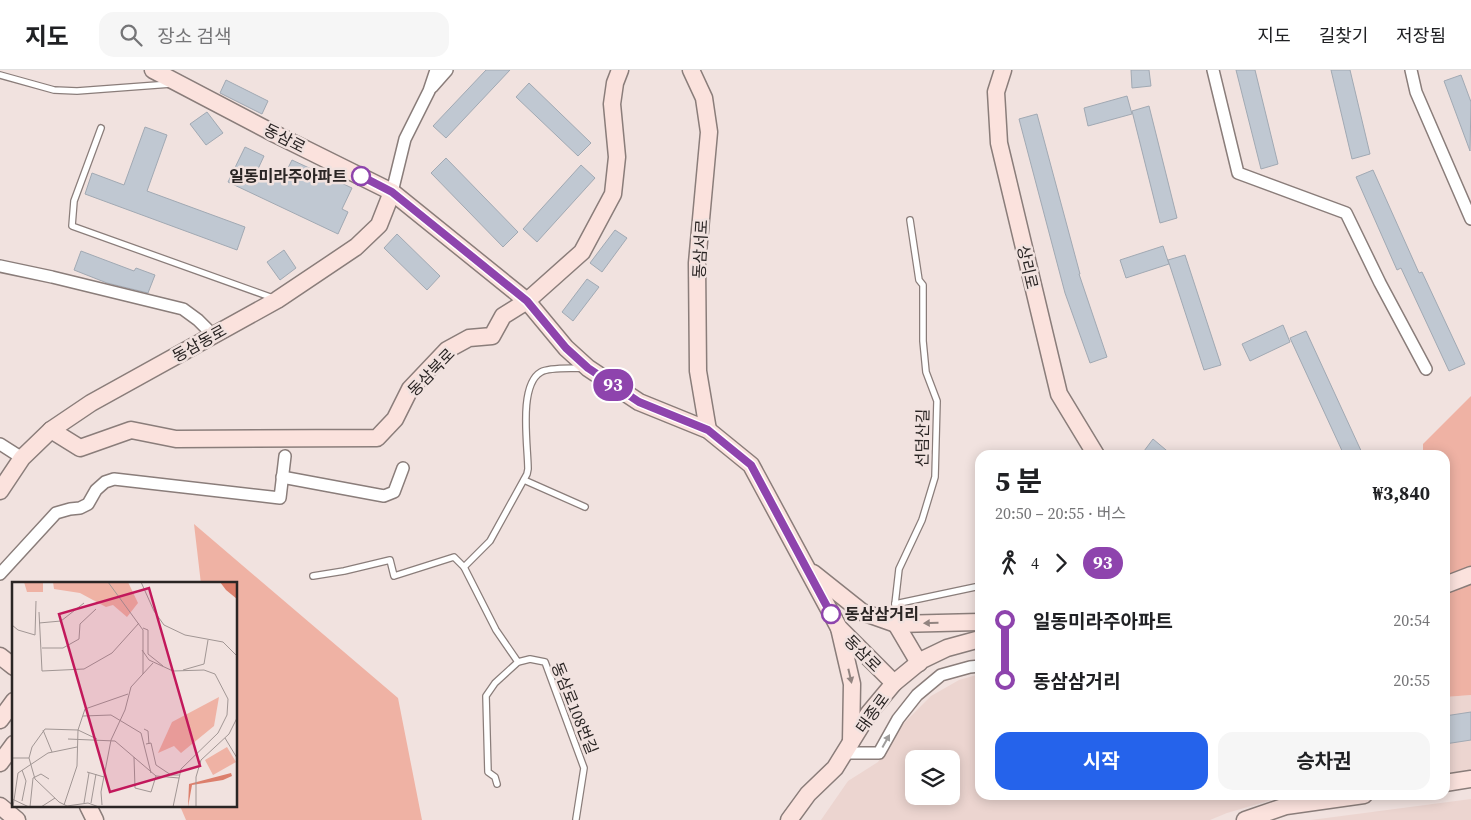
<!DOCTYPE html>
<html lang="ko">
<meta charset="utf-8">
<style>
body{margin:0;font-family:"Source Serif 4","Noto Sans KR",serif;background:#f6f6f6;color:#202124;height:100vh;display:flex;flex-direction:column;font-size:19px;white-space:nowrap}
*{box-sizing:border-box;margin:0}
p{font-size:16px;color:#757577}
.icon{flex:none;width:28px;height:28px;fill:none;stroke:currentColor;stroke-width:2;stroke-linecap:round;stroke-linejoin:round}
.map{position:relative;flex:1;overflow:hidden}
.details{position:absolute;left:975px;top:380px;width:475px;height:350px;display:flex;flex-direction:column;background:#fff;border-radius:15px;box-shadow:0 2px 12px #0003}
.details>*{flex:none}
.badge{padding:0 10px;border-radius:16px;font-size:18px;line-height:32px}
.buttons{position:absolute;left:905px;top:680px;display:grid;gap:10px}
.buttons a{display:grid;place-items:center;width:55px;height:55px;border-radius:10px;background:#fff;box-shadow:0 2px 12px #0003;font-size:25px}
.map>.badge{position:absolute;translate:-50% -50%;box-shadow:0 0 0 2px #fff}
.legs{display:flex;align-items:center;gap:8px;height:55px;padding:0 20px;font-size:16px}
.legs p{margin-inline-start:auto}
.head{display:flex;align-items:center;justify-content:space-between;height:85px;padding:0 20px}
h1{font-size:28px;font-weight:700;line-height:38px}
.button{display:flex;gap:10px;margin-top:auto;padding:10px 20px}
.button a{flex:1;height:58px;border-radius:15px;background:#2563eb;color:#fff;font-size:20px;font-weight:700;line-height:58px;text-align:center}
.button a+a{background:#f6f6f6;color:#202124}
ul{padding:0 20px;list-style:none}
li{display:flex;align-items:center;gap:18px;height:60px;font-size:19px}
li i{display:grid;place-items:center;width:8px;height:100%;margin:0 6px;background:currentColor}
li i::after{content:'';width:12px;height:12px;margin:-6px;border:4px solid;border-radius:50%;background:#fff}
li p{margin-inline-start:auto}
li:first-child i{background:linear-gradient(#0000 50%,currentColor 0)}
li:last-child i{background:linear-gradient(currentColor 50%,#0000 0)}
header{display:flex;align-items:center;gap:30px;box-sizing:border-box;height:70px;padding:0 25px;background:#fff;border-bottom:1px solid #e0e0e0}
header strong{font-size:24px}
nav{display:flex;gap:28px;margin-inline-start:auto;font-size:18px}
.search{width:350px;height:45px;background:#f6f6f6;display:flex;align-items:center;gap:12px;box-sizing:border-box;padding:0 18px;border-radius:15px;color:#757577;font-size:19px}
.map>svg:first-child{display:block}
.built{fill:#ecd5d0;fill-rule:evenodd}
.green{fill:#efb2a4}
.building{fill:#c0c8d2;stroke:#a1a9b3}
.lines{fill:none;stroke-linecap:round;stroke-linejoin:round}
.lane-casing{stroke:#8a7d7a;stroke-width:8}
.street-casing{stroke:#8a7d7a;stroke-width:14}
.secondary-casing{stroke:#8a7d7a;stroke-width:19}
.lane{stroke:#fff;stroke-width:5.5}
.street{stroke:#fff;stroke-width:11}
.secondary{stroke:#fbe2dd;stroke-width:16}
.oneway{fill:#928480}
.oneway2{fill:#9f9d9c}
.line-1-casing{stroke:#fff;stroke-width:11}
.line-1{stroke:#8e44ad;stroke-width:8}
.stop-1-dot{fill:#fff;stroke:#8e44ad;stroke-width:2.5}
.labels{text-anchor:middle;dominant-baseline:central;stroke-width:5;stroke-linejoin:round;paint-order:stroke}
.street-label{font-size:16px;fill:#2a2524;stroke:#f1e2df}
.stop-label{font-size:16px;font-weight:bold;fill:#2a2524;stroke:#f1e2df;text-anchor:end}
.inset-road{fill:none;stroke:#a19694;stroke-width:1}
.view{fill:#c2185b;fill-opacity:0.15;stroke:#c2185b;stroke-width:2.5}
.inset-edge{fill:none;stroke:#2a2524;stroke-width:2.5}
</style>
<header>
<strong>지도</strong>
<div class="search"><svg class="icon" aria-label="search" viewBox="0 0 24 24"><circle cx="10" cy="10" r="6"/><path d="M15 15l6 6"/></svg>장소 검색</div>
<nav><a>지도</a><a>길찾기</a><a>저장됨</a></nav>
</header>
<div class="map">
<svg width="1471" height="750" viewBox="0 0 1471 750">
<rect width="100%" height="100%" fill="#f1e2df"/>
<g class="built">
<path d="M980,604V725H1295L1278,728L1227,743L1210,750H821L848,711L878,692L904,653L931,626L959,610ZM914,689H951V726H914Z"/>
<polygon points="1471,625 1471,701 1445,705 1445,627"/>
<polygon points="1471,729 1471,750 1311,750"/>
</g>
<g class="green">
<polygon points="1471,326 1471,625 1445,627 1445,385 1423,385 1423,374"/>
<polygon points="194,454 398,628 422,750 186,750 180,736 236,736 236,514 201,514"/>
</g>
<g class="building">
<polygon points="486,0 510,0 446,68 433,56"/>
<polygon points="1131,0 1149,0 1151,16 1132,18"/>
<polygon points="1236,0 1255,0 1278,94 1261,99"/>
<polygon points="1331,0 1350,0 1370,84 1352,89"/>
<polygon points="1461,5 1471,32 1470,81 1444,11"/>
<polygon points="226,10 268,31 262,44 220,23"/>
<polygon points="529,13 591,73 578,86 516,27"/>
<polygon points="1127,26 1132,44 1088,56 1084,38"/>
<polygon points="1149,36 1177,148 1160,153 1132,41"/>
<polygon points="207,42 223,63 206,75 190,54"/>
<polygon points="1037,44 1080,204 1079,204 1107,287 1090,293 1065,223 1019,49"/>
<polygon points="145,57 167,65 147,121 245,157 237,180 85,124 92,103 124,115"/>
<polygon points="245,77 264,86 258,99 282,110 292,90 352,118 342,139 348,142 338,164 228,112"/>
<polygon points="446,88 518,162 503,177 431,103"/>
<polygon points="581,95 595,108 537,172 523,159"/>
<polygon points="1373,100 1419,203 1422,202 1465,294 1449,301 1401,198 1397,200 1356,107"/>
<polygon points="615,160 627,168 602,202 590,193"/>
<polygon points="397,164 440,206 427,220 384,178"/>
<polygon points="1163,176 1169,194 1126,208 1120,190"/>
<polygon points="284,180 296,198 280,210 267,192"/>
<polygon points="81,181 134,201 136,198 155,205 148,223 107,213 74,200"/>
<polygon points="1185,185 1221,295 1204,300 1168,190"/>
<polygon points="587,209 599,217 573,251 562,242"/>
<polygon points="1283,255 1290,272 1250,291 1242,274"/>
<polygon points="1306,261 1363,385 1344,385 1290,268"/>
<polygon points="1153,369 1172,385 1141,385"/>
<polygon points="1471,642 1471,670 1445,674 1445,646"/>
</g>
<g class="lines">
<defs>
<g id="lane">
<polyline points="0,5 54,20 77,21 171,14"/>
<polyline points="101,58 74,131 72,156 273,228"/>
<polyline points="524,410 585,437"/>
<polyline points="464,497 496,560 518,592"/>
<path d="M313,506L344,501L390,490L394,506L454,487L464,497L490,471L527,404L528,399C528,376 518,315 541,302C550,297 572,299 583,298"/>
<polyline points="895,534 980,516"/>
<polyline points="896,552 895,534 899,499 922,450 935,407 937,331 926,302 923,271 923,215 919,210 910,150"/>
<polyline points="497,714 495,707 488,702 486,626 495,613 518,592 530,589 545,592 584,698 576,749"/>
</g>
<g id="street">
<polyline points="1213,0 1238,103 1346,143 1380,213 1426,299"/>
<polyline points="1411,0 1416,22 1471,149"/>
<polyline points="432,17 447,0"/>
<polyline points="392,122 405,69 429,21 436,0"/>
<polyline points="0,196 52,207 183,239 198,250 213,265"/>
<polyline points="0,374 22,388"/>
<polyline points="282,407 384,426 394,422 403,398"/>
<polyline points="0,504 56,443 70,439 80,438 88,434 96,420 105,412 114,409 280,428 285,386"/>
<polyline points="844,683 879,683 898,649 917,625 941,605 970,597 980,596"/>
</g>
<g id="secondary">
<polyline points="153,0 275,64 392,122 527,231 566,278 588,298 639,332 708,360 751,395 839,558 894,613"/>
<polyline points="691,0 704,28 709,62 697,193 698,301 708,360"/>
<polyline points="1003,0 996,22 999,73 1059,324 1096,385"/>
<polyline points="51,360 80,378 131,360 176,369 377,368 395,349 410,319 447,280 469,268 492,266 503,246 527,231 582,182 613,124 617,87 612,34 615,13 620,0"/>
<polyline points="0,421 22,388 51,360 91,333 277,230 356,177 379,155 392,122"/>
<polyline points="813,503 862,542 896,554 980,552"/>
<polyline points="1445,515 1471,505"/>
<polyline points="896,554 919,593"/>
<polyline points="839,558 852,614 851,672"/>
<polyline points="0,586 14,597"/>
<polyline points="0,650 14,631"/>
<polyline points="0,693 14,674"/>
<polyline points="1445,713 1471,709"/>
<polyline points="0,736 17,750"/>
<polyline points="88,736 95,750"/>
<polyline points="789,750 808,724 835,698 869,643 894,613 922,590 947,578 980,569"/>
<polyline points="1245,750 1286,736 1364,725"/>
</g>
</defs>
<use href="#lane" class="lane-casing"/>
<use href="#street" class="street-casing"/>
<use href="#secondary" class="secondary-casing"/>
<use href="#lane" class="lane"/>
<use href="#street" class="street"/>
<use href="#secondary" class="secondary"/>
</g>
<defs><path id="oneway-solid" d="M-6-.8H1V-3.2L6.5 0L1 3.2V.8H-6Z" transform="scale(1.25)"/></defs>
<g class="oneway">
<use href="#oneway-solid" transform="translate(931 553) rotate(178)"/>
<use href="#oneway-solid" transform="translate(850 606) rotate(77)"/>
</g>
<use class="oneway2" href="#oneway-solid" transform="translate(886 671) rotate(-61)"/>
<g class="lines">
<defs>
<polyline id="line-1" points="361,106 392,122 527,231 566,278 588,298 639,332 708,360 751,395 831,544"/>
</defs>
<use href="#line-1" class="line-1-casing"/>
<use href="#line-1" class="line-1"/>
</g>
<g class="stop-1-dot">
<circle cx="361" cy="106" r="9"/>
<circle cx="831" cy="544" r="9"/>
</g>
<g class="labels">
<g class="street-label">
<text transform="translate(285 68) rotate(27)">동삼로</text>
<text transform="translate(700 179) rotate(-87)">동삼서로</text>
<text transform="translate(1028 197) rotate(77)">상리로</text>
<text transform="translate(199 273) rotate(-29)">동삼동로</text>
<text transform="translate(431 302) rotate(-46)">동삼북로</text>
<text transform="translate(922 368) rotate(-89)">선덤산길</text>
<text transform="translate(863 583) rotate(45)">동삼로</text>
<text transform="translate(575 638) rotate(68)">동삼로108번길</text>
<text transform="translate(872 643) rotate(-54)">태종로</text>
</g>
<g class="stop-label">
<text x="347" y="106">일동미라주아파트</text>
<text x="845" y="544" text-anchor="start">동삼삼거리</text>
</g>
</g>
<g transform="translate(12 512)">
<rect width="225" height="225" fill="#f1e2df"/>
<path d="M12,0H31V10H15ZM41,0H116L126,21L115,35L101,23L94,25L68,11L42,7ZM207,115L202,144L169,171L162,164L146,171L160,140ZM215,165L224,180L201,193L193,178Z" fill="#efb2a4"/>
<path d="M208,0H225V17L214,8ZM219,191L220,194L211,198L180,203L176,225L177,202Z" fill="#dc7f6c"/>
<path class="inset-road" d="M96,0L131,48V92M129,0L142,29L152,43L173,53L211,60L225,74M27,30L30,89L72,87L100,71L127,41M27,41L49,39L72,21M0,43L6,48L23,53L24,19M131,46L136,48V72L151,84M30,66H51L67,57L68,42L84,27M130,68L137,78L161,89L192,88L203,92L216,117L215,133L206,151L169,187L161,225M171,88L192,82L196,58M71,134L99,133L129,151L139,191M132,147L136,149L137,162M31,148L40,170M213,156L225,176M56,157L103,159L144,194L167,196M85,157L66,148L33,147L20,165L17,176L23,197L47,220L55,224L76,221L87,225M134,162L139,161L144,183L159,193H168M122,175L123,206L139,210L144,194M0,176H17M75,190L92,195M0,217L17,225M10,219L14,199L10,188M72,221L77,191M79,221L84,192M52,223L65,184L66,148L73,127L116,112M90,223L89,210L99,158L113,128L119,105L141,81M1,225L6,191L36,171L65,165M18,225L21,196L29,192L37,197M29,225L43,216M184,225V195L189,178L217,152L225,136"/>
<path class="view" d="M137,6L188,184L98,210L47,32Z"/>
<rect width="225" height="225" class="inset-edge"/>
</g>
</svg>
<div class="buttons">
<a><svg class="icon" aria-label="layers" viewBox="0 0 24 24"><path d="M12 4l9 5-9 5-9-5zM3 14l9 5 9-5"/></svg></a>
</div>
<b class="badge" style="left:613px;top:315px;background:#8e44ad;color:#fff">93</b>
<section class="details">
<div class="head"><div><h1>5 분</h1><p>20:50 – 20:55 · 버스</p></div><b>₩3,840</b></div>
<div class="legs"><svg class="icon" aria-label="walk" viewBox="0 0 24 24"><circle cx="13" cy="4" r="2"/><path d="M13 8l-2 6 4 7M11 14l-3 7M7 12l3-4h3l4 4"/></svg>4<svg class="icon" aria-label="forward" viewBox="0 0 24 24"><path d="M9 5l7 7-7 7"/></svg><b class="badge" style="background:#8e44ad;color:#fff">93</b></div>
<ul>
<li><i style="color:#8e44ad"></i><b>일동미라주아파트</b><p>20:54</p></li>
<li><i style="color:#8e44ad"></i><b>동삼삼거리</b><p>20:55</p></li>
</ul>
<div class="button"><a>시작</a><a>승차권</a></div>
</section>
</div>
